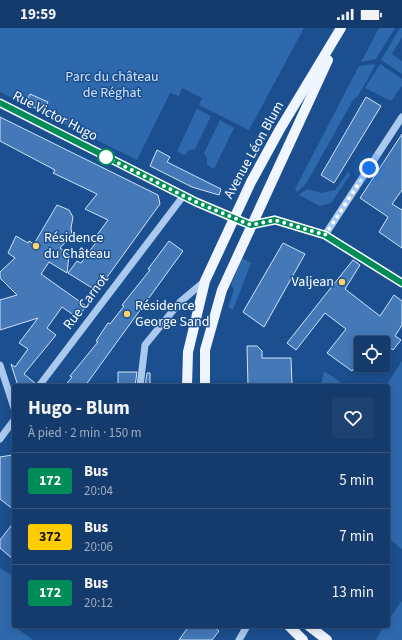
<!DOCTYPE html>
<html lang="fr">
<meta charset="utf-8">
<style>
body{margin:0;font-family:"Source Sans 3",sans-serif;background:#1d4271;color:#f1f3f6;height:100vh;display:flex;flex-direction:column;font-size:15px;white-space:nowrap}
*{box-sizing:border-box;margin:0}
p{font-size:13px;color:#9dadc1}
.icon{flex:none;width:22px;height:22px;fill:none;stroke:currentColor;stroke-width:2;stroke-linecap:round;stroke-linejoin:round}
.map{position:relative;flex:1;overflow:hidden}
.sheet{position:absolute;left:12px;top:356px;width:378px;height:244px;display:flex;flex-direction:column;background:#143b6b;border-radius:4px;box-shadow:0 2px 10px #0003,0 0 0 1px #33557e}
.sheet>*{flex:none}
.badge{padding:0 8px;border-radius:3px;font-size:14px;line-height:26px}
.buttons{position:absolute;left:354px;top:308px;display:grid;gap:8px}
.buttons a{display:grid;place-items:center;width:36px;height:36px;border-radius:4px;background:#143b6b;box-shadow:0 2px 10px #0003,0 0 0 1px #33557e;font-size:20px}
.you{position:absolute;width:20px;height:20px;margin:-10px;border:3px solid #fff;border-radius:50%;background:#1a73e8;box-shadow:0 0 0 6px #1a73e833}
.map>.badge{position:absolute;translate:-50% -50%;box-shadow:0 0 0 2px #fff}
.round{display:grid;place-items:center;flex:none;width:42px;height:42px;border-radius:4px;background:#1d4271}
.headline{display:flex;align-items:center;justify-content:space-between;height:68px;padding:0 16px}
h1{font-size:19px;font-weight:700;line-height:30px}
ul{padding:0;list-style:none}
li{display:flex;align-items:center;gap:12px;height:56px;padding:0 16px;border-top:1px solid #33557e}
li div{flex:1}
li b{display:block;font-size:15px}
li em{font-style:normal}
li .badge{min-width:44px;font-weight:700;text-align:center}
.status{display:flex;justify-content:space-between;align-items:center;height:28px;padding:0 20px;background:#143b6b;direction:ltr}
.status svg{height:11px;fill:currentColor}
.map>svg:first-child{display:block}
.green{fill:#2e69ad}
.building{fill:#4478b7;stroke:#cfe3fa}
.lines{fill:none;stroke-linecap:round;stroke-linejoin:round}
.minor{stroke:#a9c9ee;stroke-width:7}
.major{stroke:#f0f6ff;stroke-width:10}
.line-casing{stroke:#fff;stroke-width:9}
.line{stroke:#008c59;stroke-width:6}
.walk{stroke:#fff;stroke-width:4;stroke-dasharray:0 7.2}
.stop-dot{fill:#fff;stroke:#008c59;stroke-width:2}
.poi-dot{fill:#ffd166;stroke:#1b4f8f;stroke-width:1.5}
.labels{text-anchor:middle;dominant-baseline:central;stroke-width:3;stroke-linejoin:round;paint-order:stroke}
.park-label{font-size:14px;fill:#cfe3fa;stroke:#1b4f8f}
.street-label{font-size:14px;fill:#fff;stroke:#1b4f8f}
.poi-label{font-size:14px;fill:#fff;stroke:#1b4f8f;text-anchor:start}
</style>
<div class="status"><b>19:59</b><svg viewBox="0 0 49 12"><path d="M0 12V9h3v3zM5 12V6h3v6zM10 12V3h3v9zM15 12V0h3v12zM26 1h20v11H26zM47 4h2v5h-2z"/></svg></div>
<div class="map">
<svg width="402" height="612" viewBox="0 0 402 612">
<rect width="100%" height="100%" fill="#1b4f8f"/>
<g class="green">
<polygon points="0,0 304,0 249,102 199,77 202,70 182,60 179,68 170,65 137,132 0,64"/>
<polygon points="379,0 395,0 376,31 361,34"/>
<polygon points="400,0 402,0 402,9 392,26 402,33 402,46 381,32"/>
<polygon points="374,36 375,38 358,68 353,72 306,156 297,164 295,161 359,38"/>
<polygon points="380,36 402,51 402,58 391,73 365,60"/>
<polygon points="197,81 211,88 195,121 189,122 184,127 177,123"/>
<polygon points="220,92 234,100 214,141 207,137 207,130 204,125"/>
<polygon points="349,143 350,147 331,175 320,178 299,167 307,161 321,165 335,162"/>
<polygon points="242,230 251,235 233,282 228,279 234,262 231,257"/>
<polygon points="402,333 402,521 388,510 388,358 386,358"/>
<polygon points="324,343 346,358 321,358"/>
<polygon points="0,540 14,549 14,598 33,612 0,612"/>
<polygon points="402,573 402,612 376,612 383,598 388,598 388,592"/>
</g>
<g class="building">
<polygon points="30,66 48,74 43,84 26,75"/>
<polygon points="366,69 381,78 334,155 321,147"/>
<polygon points="0,89 158,167 160,176 97,263 68,245 77,233 81,235 100,209 97,207 108,192 85,181 97,166 53,145 55,142 0,113"/>
<polygon points="402,106 402,162 392,176 402,182 402,220 379,204 388,189 360,170"/>
<polygon points="157,122 170,129 167,134 221,161 219,167 192,159 150,138"/>
<polygon points="57,177 69,182 73,189 71,200 72,207 60,220 69,227 67,245 49,234 41,246 86,278 78,290 62,279 47,300 56,307 24,346 35,355 34,358 18,358 11,336 15,339 28,321 19,315 38,290 0,302 0,272 17,267 0,250 0,244 15,230 8,225 16,208 28,215 29,213 34,216"/>
<polygon points="169,213 183,223 85,358 65,358 72,349 70,348 98,314 96,313 108,295 110,296 124,278 122,277 150,242 148,241"/>
<polygon points="283,215 305,226 264,299 243,284"/>
<polygon points="353,232 360,237 345,261 380,288 394,267 402,273 402,297 395,308 401,312 393,322 384,315 361,315 361,331 352,343 327,325 346,301 325,285 296,322 287,315"/>
<polygon points="247,318 257,318 262,323 262,330 291,330 292,356 289,356 289,358 248,358"/>
<polygon points="118,344 137,344 135,358 118,358"/>
<polygon points="147,345 150,345 150,358 145,358"/>
<polygon points="12,427 14,433 14,482 0,471 0,429"/>
<polygon points="14,494 14,532 0,520 0,512"/>
<polygon points="189,598 213,598 219,603 212,612 179,612"/>
</g>
<g class="lines">
<g class="minor">
<polyline points="0,75 196,173 241,193 251,197 275,191 325,207 402,255"/>
<polyline points="325,207 402,89"/>
<polyline points="0,337 14,380"/>
<polyline points="39,358 184,167"/>
<polyline points="140,358 145,317 180,274 205,253"/>
<polyline points="0,411 14,392"/>
<polyline points="239,612 247,598"/>
</g>
<g class="major">
<polyline points="187,358 188,324 205,253 251,154 280,101 341,0"/>
<polyline points="205,358 205,322 222,262 328,32"/>
<polyline points="289,598 303,612"/>
<polyline points="309,598 327,612"/>
</g>
</g>
<g class="lines">
<defs>
<polyline id="line" points="0,75 196,174 241,193 251,197 275,192 325,207 402,255"/>
</defs>
<use href="#line" class="line-casing"/>
<use href="#line" class="line"/>
<polyline class="walk" points="106,129 196,174 241,193 251,197 275,192 325,207 369,140"/>
</g>
<circle class="stop-dot" cx="106" cy="129" r="8"/>
<g class="poi-dot">
<circle cx="36" cy="218" r="4"/>
<circle cx="342" cy="254" r="4"/>
<circle cx="127" cy="286" r="4"/>
</g>
<g class="labels">
<g class="park-label">
<text x="112" y="49">Parc du château<tspan x="112" dy="16">de Réghat</tspan></text>
</g>
<g class="street-label">
<text transform="translate(55 88) rotate(27)">Rue Victor Hugo</text>
<text transform="translate(254 122) rotate(-61)">Avenue Léon Blum</text>
<text transform="translate(86 274) rotate(-53)">Rue Carnot</text>
</g>
<g class="poi-label">
<text x="44" y="210">Résidence<tspan x="44" dy="16">du Château</tspan></text>
<text x="334" y="254" text-anchor="end">Valjean</text>
<text x="135" y="278">Résidence<tspan x="135" dy="16">George Sand</tspan></text>
</g>
</g>
</svg>
<div class="buttons">
<a><svg class="icon" aria-label="locate" viewBox="0 0 24 24"><circle cx="12" cy="12" r="6"/><path d="M12 2v4M12 18v4M2 12h4M18 12h4"/></svg></a>
</div>
<div class="you" style="left:369px;top:140px"></div>
<section class="sheet">
<div class="headline"><div><h1>Hugo - Blum</h1><p>À pied · 2 min · 150 m</p></div><a class="round"><svg class="icon" aria-label="heart" viewBox="0 0 24 24"><path d="M12 20l-8-8c-3-5 5-10 8-4 3-6 11-1 8 4z"/></svg></a></div>
<ul>
<li><span class="badge" style="background:#008c59;color:#fff">172</span><div><b>Bus</b><p>20:04</p></div><em>5 min</em></li>
<li><span class="badge" style="background:#ffcd01;color:#111">372</span><div><b>Bus</b><p>20:06</p></div><em>7 min</em></li>
<li><span class="badge" style="background:#008c59;color:#fff">172</span><div><b>Bus</b><p>20:12</p></div><em>13 min</em></li>
</ul>
</section>
</div>
